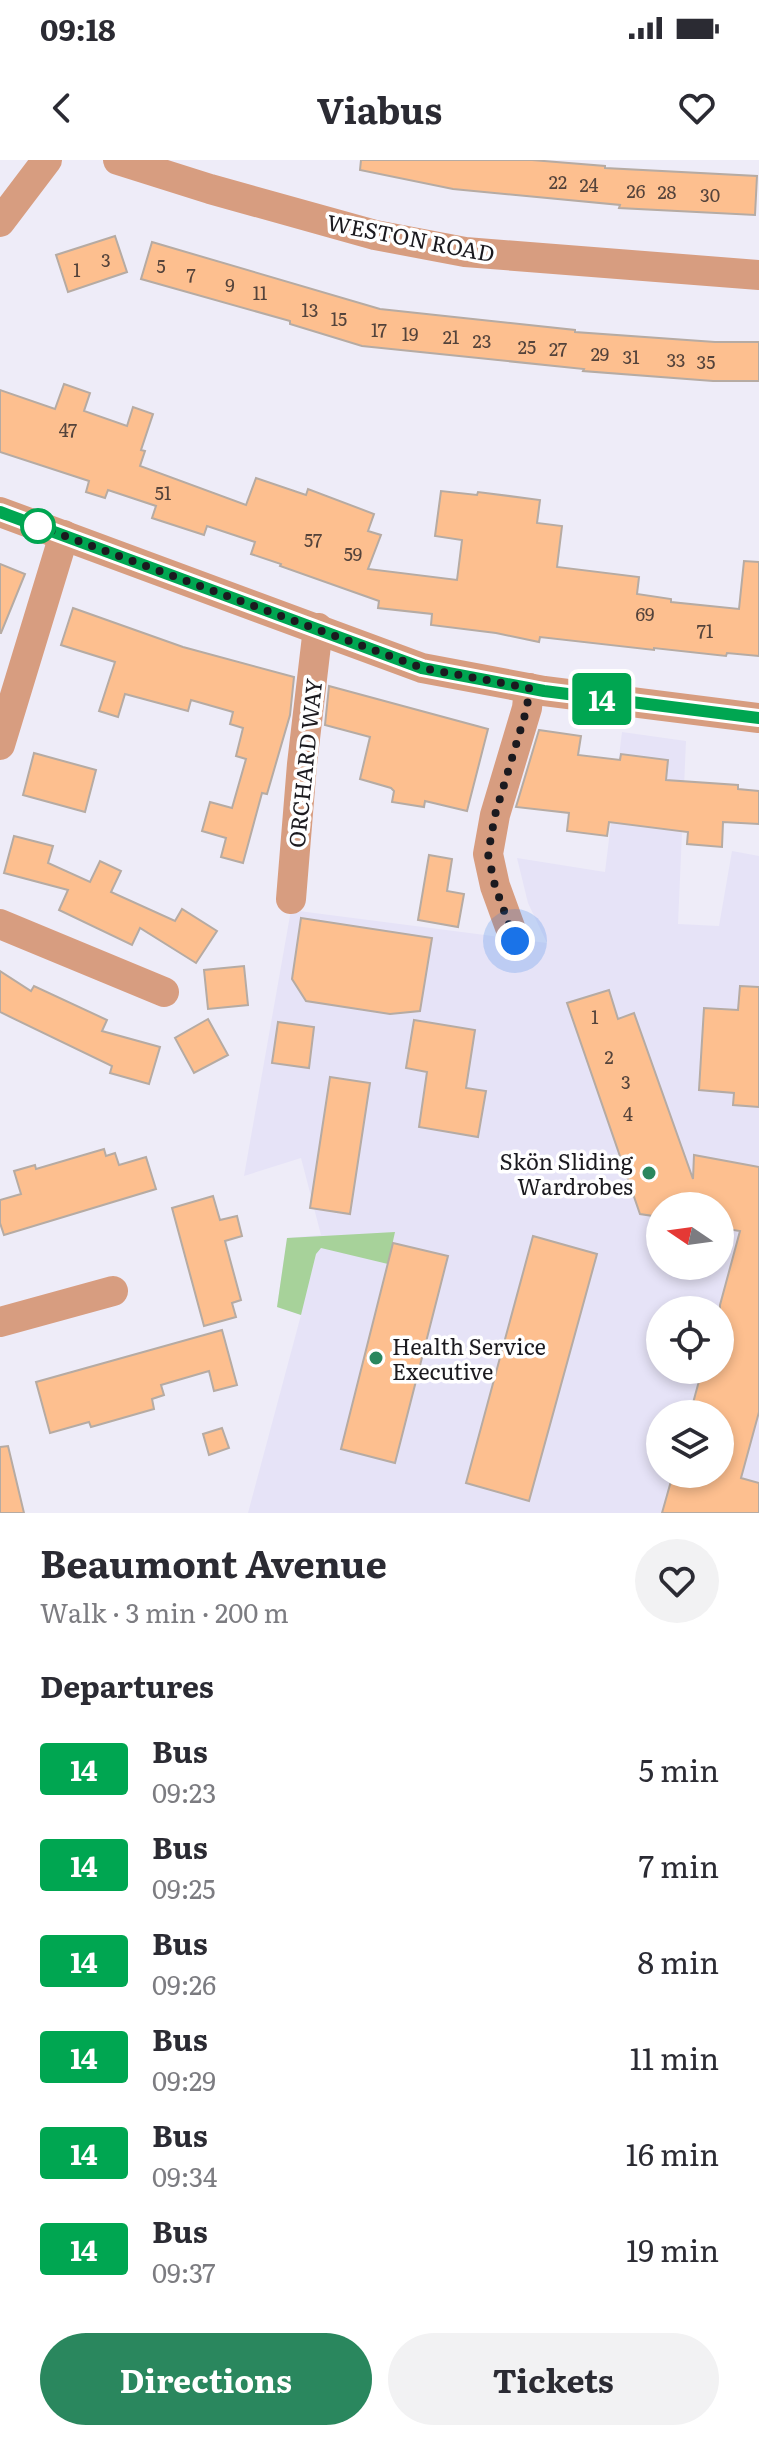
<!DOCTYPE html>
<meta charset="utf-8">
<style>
body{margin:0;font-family:Literata,serif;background:#f2f2f3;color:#2b2b33;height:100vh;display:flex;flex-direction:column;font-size:30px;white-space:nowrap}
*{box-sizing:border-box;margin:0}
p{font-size:26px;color:#7c7c81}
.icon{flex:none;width:44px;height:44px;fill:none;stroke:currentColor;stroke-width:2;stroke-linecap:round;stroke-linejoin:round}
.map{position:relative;height:1353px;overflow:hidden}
.panel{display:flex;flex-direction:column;background:#fff;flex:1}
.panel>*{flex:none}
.badge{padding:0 16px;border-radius:6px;font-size:28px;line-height:52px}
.needle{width:52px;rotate:283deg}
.controls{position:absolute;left:646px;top:1032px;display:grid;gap:16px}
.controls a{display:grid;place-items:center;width:88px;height:88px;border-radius:50%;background:#fff;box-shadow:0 4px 12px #0003;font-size:40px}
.you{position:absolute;width:40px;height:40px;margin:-20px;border:6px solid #fff;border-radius:50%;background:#1a73e8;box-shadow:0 0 0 12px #1a73e833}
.map>.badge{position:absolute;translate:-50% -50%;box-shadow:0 0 0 4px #fff}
h2{padding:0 40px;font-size:30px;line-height:72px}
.round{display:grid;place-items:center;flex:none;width:84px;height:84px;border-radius:42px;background:#f2f2f3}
.summary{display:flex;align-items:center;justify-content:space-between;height:136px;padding:0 40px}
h1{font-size:38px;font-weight:700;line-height:60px}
.primary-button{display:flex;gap:16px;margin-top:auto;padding:16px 40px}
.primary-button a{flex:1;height:92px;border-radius:48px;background:#2a875e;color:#fff;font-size:32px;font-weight:700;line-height:92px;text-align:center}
.primary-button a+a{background:#f2f2f3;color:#2b2b33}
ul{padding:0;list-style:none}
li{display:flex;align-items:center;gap:24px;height:96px;padding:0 40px}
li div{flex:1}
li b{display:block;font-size:30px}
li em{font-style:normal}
li .badge{min-width:88px;font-weight:700;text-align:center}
.status{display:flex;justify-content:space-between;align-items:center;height:56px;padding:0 40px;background:#fff;direction:ltr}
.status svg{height:22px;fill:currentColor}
header{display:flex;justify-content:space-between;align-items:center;height:104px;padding:0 40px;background:#fff;font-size:36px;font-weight:700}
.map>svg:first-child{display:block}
.built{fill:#e6e3f7;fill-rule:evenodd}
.green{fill:#a7d29a}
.building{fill:#fdbf8f;stroke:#b6aba3;stroke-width:2}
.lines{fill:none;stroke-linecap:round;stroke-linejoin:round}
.minor{stroke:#d79d80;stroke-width:30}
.line-casing{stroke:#fff;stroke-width:18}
.line{stroke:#00a651;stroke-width:12}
.walk{stroke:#1b1a1f;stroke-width:8;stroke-dasharray:0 14.4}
.stop-dot{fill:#fff;stroke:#00a651;stroke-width:4}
.poi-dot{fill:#2a875e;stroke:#fff;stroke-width:3}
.labels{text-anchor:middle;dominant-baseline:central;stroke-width:7;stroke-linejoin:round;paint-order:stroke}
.number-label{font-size:18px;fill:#54433b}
.street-label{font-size:22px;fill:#1b1a1f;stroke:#fff}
.poi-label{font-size:22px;fill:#1b1a1f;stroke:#fff;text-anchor:end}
</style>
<div class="status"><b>09:18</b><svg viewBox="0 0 49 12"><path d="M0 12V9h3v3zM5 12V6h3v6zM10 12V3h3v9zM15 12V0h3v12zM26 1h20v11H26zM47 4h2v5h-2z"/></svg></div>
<header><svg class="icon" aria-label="back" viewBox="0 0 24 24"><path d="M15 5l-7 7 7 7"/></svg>Viabus<svg class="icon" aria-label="heart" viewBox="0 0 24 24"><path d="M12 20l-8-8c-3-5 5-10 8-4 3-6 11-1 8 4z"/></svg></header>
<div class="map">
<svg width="759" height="1353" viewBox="0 0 759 1353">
<rect width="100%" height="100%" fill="#eeecf8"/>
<path class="built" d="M622,572L686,581L678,764L719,766L732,691L759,696V1353H248L301,1155L277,1147L287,1078L321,1075L301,998L244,1016L291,750L547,783L528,743L517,698L605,712ZM660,1046H720V1106H660ZM660,1150H720V1210H660ZM660,1254H720V1314H660Z"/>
<polygon class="green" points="395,1072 388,1104 321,1088 316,1094 301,1155 277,1147 287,1078"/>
<g class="building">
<polygon points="361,0 532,0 605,6 605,8 757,16 755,55 619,48 620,45 453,29 360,10"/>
<polygon points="115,76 127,112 68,132 56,95"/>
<polygon points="152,82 380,149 575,170 575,172 715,182 759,182 759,221 713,221 583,211 584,209 362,186 290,164 290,161 141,119"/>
<polygon points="64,224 90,233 84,251 127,266 133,247 153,254 141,290 145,291 140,306 246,345 256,318 306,335 308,329 374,354 368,371 381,375 368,409 457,420 462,380 435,376 441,331 477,335 478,332 540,340 537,363 562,366 557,407 639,417 637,434 671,439 671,442 739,449 744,401 759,402 759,496 727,493 726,496 654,488 654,490 540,477 539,482 496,473 431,465 432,454 378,448 379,441 280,406 281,404 251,394 255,382 207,366 204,375 152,358 156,346 108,330 105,338 86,332 89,321 0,292 0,230 55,249"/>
<polygon points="0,404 25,414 1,473 0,473"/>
<polygon points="73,448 183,487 294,517 290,555 267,634 262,633 243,703 221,697 226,678 202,671 210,642 232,648 246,599 236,596 243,568 230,564 233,552 191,540 188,551 125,534 118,557 99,551 115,502 61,485"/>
<polygon points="329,526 488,569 467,651 425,641 424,647 392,642 394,631 391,628 360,619 370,577 325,565"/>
<polygon points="539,570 581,576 578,595 620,600 621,594 668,600 666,620 738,625 738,629 759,631 759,664 723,662 722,687 687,684 688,672 609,662 607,676 567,671 569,653 516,647"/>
<polygon points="34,593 96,610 85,652 23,635"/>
<polygon points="14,676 53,686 48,703 90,722 100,701 121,711 111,732 175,761 182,749 217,771 196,803 140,768 132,785 59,750 68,730 4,713"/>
<polygon points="429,695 452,699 447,731 464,734 458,767 418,760"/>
<polygon points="301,758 432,778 420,851 390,854 306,841 292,819"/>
<polygon points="244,806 248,845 208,849 204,810"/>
<polygon points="0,811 31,831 34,826 107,860 102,871 160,887 149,924 110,913 112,906 0,852"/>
<polygon points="740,826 759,827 759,947 733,945 734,933 699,930 704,848 738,850"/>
<polygon points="609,830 618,859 634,853 693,1019 694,995 759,1007 759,1252 741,1318 759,1323 759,1353 662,1353 673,1314 720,1314 720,1254 690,1254 702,1210 720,1210 720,1145 740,1071 720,1068 720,1046 660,1046 660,1057 640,1054 567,843"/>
<polygon points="208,859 228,895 194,913 175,878"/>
<polygon points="414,860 475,870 466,928 486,931 478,977 419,967 427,912 406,908"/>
<polygon points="278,862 314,867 309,908 272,903"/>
<polygon points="330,917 370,923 350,1054 310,1048"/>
<polygon points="104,989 106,996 115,993 119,1005 146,997 156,1029 4,1075 0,1063 0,1040 21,1034 14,1011 35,1005 36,1009"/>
<polygon points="213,1036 220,1060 237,1056 242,1076 225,1081 241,1140 232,1143 236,1157 204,1166 172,1048"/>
<polygon points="533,1076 597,1094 529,1341 466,1323"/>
<polygon points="393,1083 448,1096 395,1303 341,1289"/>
<polygon points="222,1170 237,1225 214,1231 209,1211 161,1225 164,1235 152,1239 154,1249 91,1267 89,1262 50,1273 36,1222"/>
<polygon points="222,1268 229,1288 209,1295 203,1274"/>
<polygon points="8,1286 24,1353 0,1353 0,1287"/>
</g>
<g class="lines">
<g class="minor">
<polyline points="118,0 210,29 375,75 465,92 759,115"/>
<polyline points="0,62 47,0"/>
<polyline points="0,352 422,508 544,531 759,558"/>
<polyline points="0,585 64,375"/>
<polyline points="291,739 302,604 318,468"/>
<polyline points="0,764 164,832"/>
<polyline points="515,781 495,726 488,694 495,655 527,548 529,528"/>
<polyline points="0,1162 113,1131"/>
</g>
</g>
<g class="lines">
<defs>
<polyline id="line" points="0,352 422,508 544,531 759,558"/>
</defs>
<use href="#line" class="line-casing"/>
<use href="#line" class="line"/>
<polyline class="walk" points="38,366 422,508 529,528 527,548 495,655 488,694 495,726 515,781"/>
</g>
<circle class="stop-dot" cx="38" cy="366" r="16"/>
<g class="poi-dot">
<circle cx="649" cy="1013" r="8"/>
<circle cx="376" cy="1198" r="8"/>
</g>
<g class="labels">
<g class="number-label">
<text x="558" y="21">22</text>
<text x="589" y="24">24</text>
<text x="636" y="30">26</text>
<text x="667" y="31">28</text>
<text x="710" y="34">30</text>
<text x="106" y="99">3</text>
<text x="161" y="105">5</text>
<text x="77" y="109">1</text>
<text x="191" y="114">7</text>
<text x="230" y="124">9</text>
<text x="260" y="132">11</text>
<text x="310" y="149">13</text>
<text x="339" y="158">15</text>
<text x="379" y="169">17</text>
<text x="410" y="173">19</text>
<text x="451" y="176">21</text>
<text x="482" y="180">23</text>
<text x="527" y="186">25</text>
<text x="558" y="188">27</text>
<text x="600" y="193">29</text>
<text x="631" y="196">31</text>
<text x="676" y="199">33</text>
<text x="706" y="201">35</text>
<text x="68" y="269">47</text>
<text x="163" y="332">51</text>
<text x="313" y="379">57</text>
<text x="353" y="393">59</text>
<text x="645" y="453">69</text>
<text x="705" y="470">71</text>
<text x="595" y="856">1</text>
<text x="609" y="896">2</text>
<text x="626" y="921">3</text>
<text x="628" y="953">4</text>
</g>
<g class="street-label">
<text transform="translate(411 77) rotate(11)">WESTON ROAD</text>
<text transform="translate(304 603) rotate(-84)">ORCHARD WAY</text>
</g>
<g class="poi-label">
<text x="633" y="1000">Skön Sliding<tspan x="633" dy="25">Wardrobes</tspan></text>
<text x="392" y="1185" text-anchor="start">Health Service<tspan x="392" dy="25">Executive</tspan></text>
</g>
</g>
</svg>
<div class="controls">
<a><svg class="needle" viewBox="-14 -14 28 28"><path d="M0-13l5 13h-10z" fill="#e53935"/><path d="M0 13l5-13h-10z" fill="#7c7c81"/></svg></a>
<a><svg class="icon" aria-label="locate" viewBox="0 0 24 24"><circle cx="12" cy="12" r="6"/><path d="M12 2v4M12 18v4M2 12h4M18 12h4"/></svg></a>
<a><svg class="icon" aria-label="layers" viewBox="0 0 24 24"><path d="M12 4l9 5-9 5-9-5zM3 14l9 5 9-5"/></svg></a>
</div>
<div class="you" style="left:515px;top:781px"></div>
<b class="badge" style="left:602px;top:539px;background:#00a651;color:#fff">14</b>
</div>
<section class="panel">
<div class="summary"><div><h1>Beaumont Avenue</h1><p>Walk · 3 min · 200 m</p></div><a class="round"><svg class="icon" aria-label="heart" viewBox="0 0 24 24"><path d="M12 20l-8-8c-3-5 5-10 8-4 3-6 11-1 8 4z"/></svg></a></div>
<h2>Departures</h2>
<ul>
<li><span class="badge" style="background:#00a651;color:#fff">14</span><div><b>Bus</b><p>09:23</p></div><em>5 min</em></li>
<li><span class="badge" style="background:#00a651;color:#fff">14</span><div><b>Bus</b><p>09:25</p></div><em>7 min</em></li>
<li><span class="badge" style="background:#00a651;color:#fff">14</span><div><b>Bus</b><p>09:26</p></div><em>8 min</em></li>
<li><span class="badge" style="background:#00a651;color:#fff">14</span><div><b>Bus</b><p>09:29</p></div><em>11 min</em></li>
<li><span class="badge" style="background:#00a651;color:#fff">14</span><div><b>Bus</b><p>09:34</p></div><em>16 min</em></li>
<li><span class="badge" style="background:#00a651;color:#fff">14</span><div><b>Bus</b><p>09:37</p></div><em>19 min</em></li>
</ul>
<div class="primary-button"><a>Directions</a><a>Tickets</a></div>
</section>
